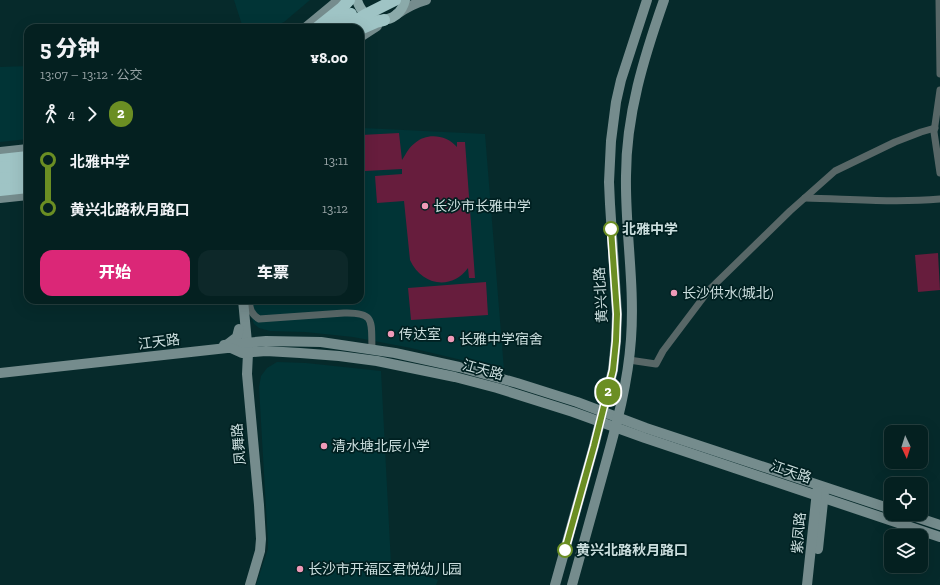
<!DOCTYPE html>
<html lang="zh">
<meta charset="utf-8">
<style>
body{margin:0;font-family:"Zilla Slab","Noto Sans SC",serif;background:#0d2829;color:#f1f3f6;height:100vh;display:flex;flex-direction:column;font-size:15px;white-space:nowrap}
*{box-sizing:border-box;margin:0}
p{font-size:13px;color:#97a3a5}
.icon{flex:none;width:22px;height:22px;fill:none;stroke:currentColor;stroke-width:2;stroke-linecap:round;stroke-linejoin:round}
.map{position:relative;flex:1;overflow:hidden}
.sheet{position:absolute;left:24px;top:24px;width:340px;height:280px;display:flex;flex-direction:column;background:#042020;border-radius:12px;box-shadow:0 4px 16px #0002,0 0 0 1px #253e3e}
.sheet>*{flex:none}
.badge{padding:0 8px;border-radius:13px;font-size:14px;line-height:26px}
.needle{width:26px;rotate:176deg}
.buttons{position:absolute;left:884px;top:425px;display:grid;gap:8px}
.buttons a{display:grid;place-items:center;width:44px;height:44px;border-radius:8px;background:#042020;box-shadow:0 4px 16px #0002,0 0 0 1px #253e3e;font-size:20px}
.map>.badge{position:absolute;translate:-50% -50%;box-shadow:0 0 0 2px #fff}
.legs{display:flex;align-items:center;gap:6px;height:44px;padding:0 16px;font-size:13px}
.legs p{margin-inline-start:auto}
.headline{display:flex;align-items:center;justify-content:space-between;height:68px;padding:0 16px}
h1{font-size:22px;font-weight:800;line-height:30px}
.primary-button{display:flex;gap:8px;margin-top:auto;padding:8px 16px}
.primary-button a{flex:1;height:46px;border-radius:12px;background:#db2777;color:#fff;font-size:16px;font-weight:800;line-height:46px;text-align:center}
.primary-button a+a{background:#0d2829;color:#f1f3f6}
ul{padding:0 16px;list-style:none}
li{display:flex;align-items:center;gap:14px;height:48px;font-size:15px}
li i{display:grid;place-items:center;width:6px;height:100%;margin:0 5px;background:currentColor}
li i::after{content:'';width:10px;height:10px;margin:-5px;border:3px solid;border-radius:50%;background:#042020}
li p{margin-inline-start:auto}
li:first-child i{background:linear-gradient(#0000 50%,currentColor 0)}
li:last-child i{background:linear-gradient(currentColor 50%,#0000 0)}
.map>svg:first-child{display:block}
.built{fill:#013436}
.green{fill:#671d3d}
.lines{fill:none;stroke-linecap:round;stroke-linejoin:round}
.street{stroke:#586767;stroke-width:7}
.secondary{stroke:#758c8d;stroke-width:10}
.primary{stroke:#8baaaa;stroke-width:10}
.highway{stroke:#9fc4c5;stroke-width:12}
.highway-bridge{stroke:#9fc4c5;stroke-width:12}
.line-1-casing{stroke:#fff;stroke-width:9}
.line-1{stroke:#6b8e23;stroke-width:6}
.poi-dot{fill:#ef9ab8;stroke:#002021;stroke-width:1.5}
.stop-1-dot{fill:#fff;stroke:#6b8e23;stroke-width:2}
.labels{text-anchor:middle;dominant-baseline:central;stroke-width:3.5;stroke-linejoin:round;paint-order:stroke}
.poi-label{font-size:14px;fill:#cbdede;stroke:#002021;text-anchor:start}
.stop-label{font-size:14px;font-weight:bold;fill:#cbdede;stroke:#002021;text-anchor:start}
.street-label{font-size:14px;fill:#cbdede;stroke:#002021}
</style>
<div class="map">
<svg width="940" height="585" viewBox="0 0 940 585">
<rect width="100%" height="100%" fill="#062a2b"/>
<g class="built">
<polygon points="234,0 310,0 284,22 269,28 243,28"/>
<polygon points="28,66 28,139 0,142 0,67"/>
<polygon points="360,82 362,86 363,128 485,134 504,370 411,348 353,337 305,332 270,331 259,328 254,324 251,316 249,300 360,300"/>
<polygon points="277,362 306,363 381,371 391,564 438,580 436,585 256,585 268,549 268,543 259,387 261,376 267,368"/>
</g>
<g class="green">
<path d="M399,133L402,160C406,154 409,147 415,143C427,132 447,135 457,147V142H465L475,278H469L468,268C451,291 421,285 410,260L404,201L377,203L375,176L402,174V169L365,171L361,135Z"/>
<polygon points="938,253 940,290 918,292 915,255"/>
<polygon points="486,282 488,315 411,320 408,288"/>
</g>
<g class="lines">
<g class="street">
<polyline points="939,0 940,74"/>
<polyline points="940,90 934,132 940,173"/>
<polyline points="360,177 361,191 360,197"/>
<path d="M805,198C850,199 895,203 940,199"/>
<path d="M249,300C250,309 251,314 259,319L344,313C376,312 371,322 372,349"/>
<polyline points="629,360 656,364 663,351 709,290 790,211 835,171 895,142 921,132 935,128"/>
</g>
<g class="secondary">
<path d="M397,14C406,8 415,3 426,0"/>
<polyline points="305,28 339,0"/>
<polyline points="360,37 377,26"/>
<polyline points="0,152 28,149"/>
<polyline points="0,198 28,195"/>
<polyline points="243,300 248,353 247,374 259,505 261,539 260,551 250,585"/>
<polyline points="228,344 237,337 239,329"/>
<polyline points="224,345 266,341 321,342 395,353 459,367 517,383 577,402 646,428 891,509"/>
<polyline points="0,373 227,348 231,348 242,353 266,351 300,353 339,356 377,361 455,377 497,388 573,412 645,438 940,537"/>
<polyline points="907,514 940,525"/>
<polyline points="818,549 824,492"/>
<polyline points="555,585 594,446 613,370 616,341 617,314 610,204 609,182 611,141 616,102 621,80 647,0"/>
<path d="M572,585C583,545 594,505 605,466C617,423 628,383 631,339C635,284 625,230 626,176C626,115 644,57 664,0"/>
<polyline points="807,585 817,491"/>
</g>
<path class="primary" d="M357,0C364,26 399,27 405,0"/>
<g class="highway">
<polyline points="317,28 342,8 349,0"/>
<polyline points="360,29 376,22 384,20"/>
<polyline points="0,160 28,157"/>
<polyline points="0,168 28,166"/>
<polyline points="0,179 28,177"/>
<polyline points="0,190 28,187"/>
</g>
<g class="highway-bridge">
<polyline points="330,28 351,14"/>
<polyline points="344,28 365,15 395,0"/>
</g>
</g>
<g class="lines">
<defs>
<polyline id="line-1" points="565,550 594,446 613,370 616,341 617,314 611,229"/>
</defs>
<use href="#line-1" class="line-1-casing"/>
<use href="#line-1" class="line-1"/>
</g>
<g class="poi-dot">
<circle cx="425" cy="206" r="4"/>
<circle cx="674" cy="293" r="4"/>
<circle cx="391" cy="334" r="4"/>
<circle cx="451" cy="339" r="4"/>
<circle cx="324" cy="446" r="4"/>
<circle cx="300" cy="569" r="4"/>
</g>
<g class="stop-1-dot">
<circle cx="611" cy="229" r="7"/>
<circle cx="565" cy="550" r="7"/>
</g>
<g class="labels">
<g class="poi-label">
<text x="433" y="206">长沙市长雅中学</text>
<text x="682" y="293">长沙供水(城北)</text>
<text x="399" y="334">传达室</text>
<text x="459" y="339">长雅中学宿舍</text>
<text x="332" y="446">清水塘北辰小学</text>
<text x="308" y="569">长沙市开福区君悦幼儿园</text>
</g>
<g class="stop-label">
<text x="622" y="229">北雅中学</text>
<text x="576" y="550">黄兴北路秋月路口</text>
</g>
<g class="street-label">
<text transform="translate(601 295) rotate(-93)">黄兴北路</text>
<text transform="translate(159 342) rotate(-7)">江天路</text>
<text transform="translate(483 370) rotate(15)">江天路</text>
<text transform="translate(239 444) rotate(-95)">凤舞路</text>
<text transform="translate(791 472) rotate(19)">江天路</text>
<text transform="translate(799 533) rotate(-85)">紫凤路</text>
</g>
</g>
</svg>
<div class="buttons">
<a><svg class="needle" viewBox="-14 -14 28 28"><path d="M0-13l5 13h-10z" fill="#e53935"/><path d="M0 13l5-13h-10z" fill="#97a3a5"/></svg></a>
<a><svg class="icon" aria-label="locate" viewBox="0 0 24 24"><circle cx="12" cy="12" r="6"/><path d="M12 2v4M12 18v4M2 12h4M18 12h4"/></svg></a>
<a><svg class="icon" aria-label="layers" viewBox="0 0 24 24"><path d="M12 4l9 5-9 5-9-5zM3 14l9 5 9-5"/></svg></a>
</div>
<b class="badge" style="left:608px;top:392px;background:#6b8e23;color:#fff">2</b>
<section class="sheet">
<div class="headline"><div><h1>5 分钟</h1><p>13:07 – 13:12 · 公交</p></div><b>¥8.00</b></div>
<div class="legs"><svg class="icon" aria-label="walk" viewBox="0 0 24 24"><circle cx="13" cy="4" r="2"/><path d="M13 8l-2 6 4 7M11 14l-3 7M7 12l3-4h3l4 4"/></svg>4<svg class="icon" aria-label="forward" viewBox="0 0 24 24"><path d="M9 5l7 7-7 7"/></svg><b class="badge" style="background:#6b8e23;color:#fff">2</b></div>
<ul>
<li><i style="color:#6b8e23"></i><b>北雅中学</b><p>13:11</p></li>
<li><i style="color:#6b8e23"></i><b>黄兴北路秋月路口</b><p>13:12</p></li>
</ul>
<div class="primary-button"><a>开始</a><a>车票</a></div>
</section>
</div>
